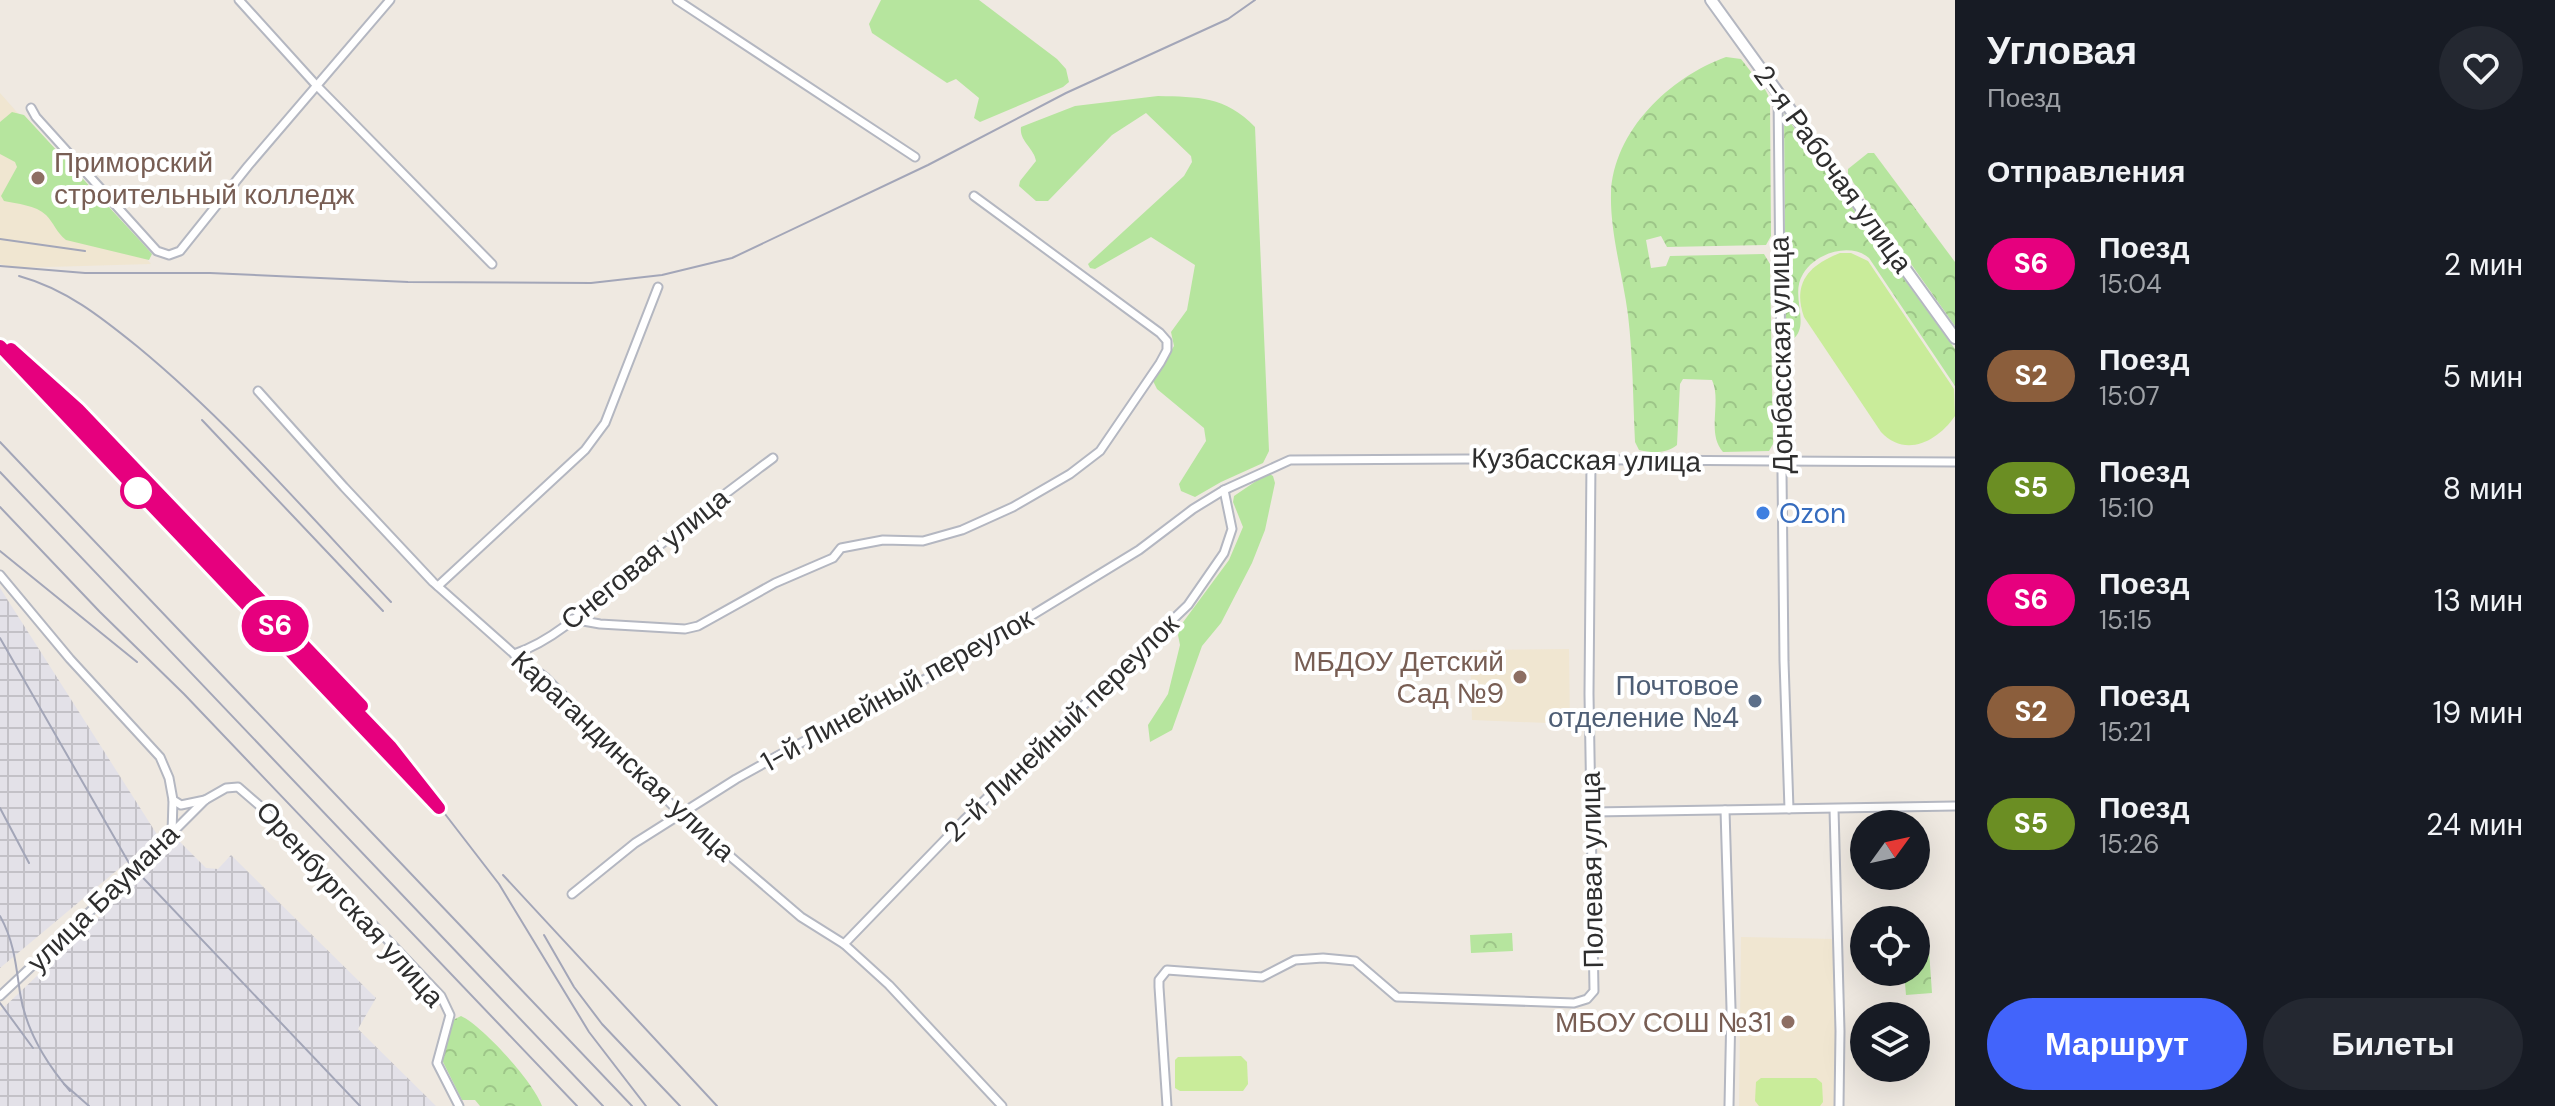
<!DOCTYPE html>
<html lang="ru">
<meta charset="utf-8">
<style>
body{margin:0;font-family:"DM Sans",sans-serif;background:#242831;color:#f1f3f6;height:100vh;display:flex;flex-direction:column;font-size:30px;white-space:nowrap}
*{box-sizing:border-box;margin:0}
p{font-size:26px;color:#9ea1a6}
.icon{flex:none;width:44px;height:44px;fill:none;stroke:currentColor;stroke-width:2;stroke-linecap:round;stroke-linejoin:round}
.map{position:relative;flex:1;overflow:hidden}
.sheet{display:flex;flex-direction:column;background:#171b24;width:600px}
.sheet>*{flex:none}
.badge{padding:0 16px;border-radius:26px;font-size:28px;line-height:52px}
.needle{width:52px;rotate:57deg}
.controls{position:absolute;left:1850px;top:810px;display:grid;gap:16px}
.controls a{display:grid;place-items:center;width:80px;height:80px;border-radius:50%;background:#171b24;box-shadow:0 8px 32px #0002;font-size:40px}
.map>.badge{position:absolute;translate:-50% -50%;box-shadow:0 0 0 4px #fff}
h2{padding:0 32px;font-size:30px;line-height:72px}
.round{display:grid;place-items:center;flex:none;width:84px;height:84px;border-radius:42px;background:#242831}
.summary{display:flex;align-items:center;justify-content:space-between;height:136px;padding:0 32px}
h1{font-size:38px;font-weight:700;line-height:60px}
.button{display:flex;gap:16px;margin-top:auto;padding:16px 32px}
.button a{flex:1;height:92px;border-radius:48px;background:#4264fb;color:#fff;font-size:32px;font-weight:700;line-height:92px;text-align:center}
.button a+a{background:#242831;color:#f1f3f6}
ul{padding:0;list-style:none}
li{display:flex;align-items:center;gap:24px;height:112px;padding:0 32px}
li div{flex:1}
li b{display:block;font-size:30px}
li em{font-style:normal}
li .badge{min-width:88px;font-weight:700;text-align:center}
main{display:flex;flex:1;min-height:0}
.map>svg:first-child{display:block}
.industrial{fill:url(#industrial-grid)}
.education{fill:#f0e6d1}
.grass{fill:#b6e59e}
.forest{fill:url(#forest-crowns)}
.pitch{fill:#c9ec9a}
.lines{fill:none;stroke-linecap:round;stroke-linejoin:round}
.minor-casing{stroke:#b4b7c1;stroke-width:11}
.secondary-casing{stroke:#b4b7c1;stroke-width:14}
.minor{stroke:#fff;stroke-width:7}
.secondary{stroke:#fff;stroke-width:10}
.rail{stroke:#a3a6b8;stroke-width:2}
.line-casing{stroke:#fff;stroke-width:18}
.line{stroke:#e6007e;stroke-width:12}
.education-dot{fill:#8d6e63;stroke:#fff;stroke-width:3}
.stop-dot{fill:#fff;stroke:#e6007e;stroke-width:4}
.shop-dot{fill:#3f7fe0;stroke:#fff;stroke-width:3}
.service-dot{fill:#5c6f8a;stroke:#fff;stroke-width:3}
.labels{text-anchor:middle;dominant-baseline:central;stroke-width:8;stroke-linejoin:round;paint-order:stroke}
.education-label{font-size:28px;fill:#785e54;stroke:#fff;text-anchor:end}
.street-label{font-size:28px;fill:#2e2e2e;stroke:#fff}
.shop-label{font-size:28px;fill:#366cbe;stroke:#fff;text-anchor:start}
.service-label{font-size:28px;fill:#4e5e75;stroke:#fff;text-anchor:end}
</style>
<main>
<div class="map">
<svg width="1955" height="1106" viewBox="0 0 1955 1106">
<defs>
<pattern id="industrial-grid" width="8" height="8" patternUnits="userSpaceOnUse" patternTransform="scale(2)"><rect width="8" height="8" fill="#e3e1e8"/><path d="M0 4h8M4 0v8" fill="none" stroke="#c3c1c7"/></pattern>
<pattern id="forest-crowns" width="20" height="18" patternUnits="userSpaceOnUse" patternTransform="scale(2)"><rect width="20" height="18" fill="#b6e59e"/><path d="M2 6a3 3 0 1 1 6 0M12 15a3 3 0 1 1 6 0" fill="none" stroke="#9dc588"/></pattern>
</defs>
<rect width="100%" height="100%" fill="#efe9e1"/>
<g class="industrial">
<polygon points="0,588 158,836 0,968"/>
<polygon points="179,841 206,868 218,869 231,855 376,998 358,1029 436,1106 0,1106 0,1011"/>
</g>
<g class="education">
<polygon points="0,93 151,264 14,268 0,264"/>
<polygon points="1569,649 1570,724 1472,720 1470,650"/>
<polygon points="1741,937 1835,939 1837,1106 1739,1106"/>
</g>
<g class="grass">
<polygon points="881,0 979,0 1057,59 1066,69 1069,82 1063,87 980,122 974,118 979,98 956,79 947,83 872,33 869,24"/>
<path d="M1158,96C1198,97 1225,96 1255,127L1269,451L1263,463L1221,482L1195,497L1181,491L1179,484L1206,441L1204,428L1157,389L1153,381L1174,346L1171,332L1187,310L1195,265L1151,237L1095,269L1090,268L1088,264L1184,176L1192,162L1191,156L1146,113L1112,135L1048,201H1036L1019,186L1020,181L1036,161C1034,148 1019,141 1021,127L1075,106Z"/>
<path d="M12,112L24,115L144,245L152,254L149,260L66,240C56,232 54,223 46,215C36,205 17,204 4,201L1,196L17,167L15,162L0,154V122Z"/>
<polygon points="1268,473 1273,476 1275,483 1265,530 1252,563 1221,623 1202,646 1172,730 1150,742 1148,725 1168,694 1180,645 1178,635 1181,625 1229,560 1243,527 1233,502 1234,496"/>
</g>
<g class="forest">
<path d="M1726,57L1741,59L1766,91L1770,99L1771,236L1766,245L1667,247L1661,236L1646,240L1651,268L1666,266L1670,256L1764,254L1770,264L1773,444L1769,451L1723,452C1706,433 1722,402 1712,380L1683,379L1680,384L1677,445C1667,454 1650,453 1639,450L1635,442C1633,400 1633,357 1628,315C1623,276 1610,233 1611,194C1613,131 1670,77 1726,57Z"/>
<path d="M1784,114L1955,349V386L1869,258C1850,242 1815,253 1803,274C1789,296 1812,325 1792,340L1786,336Z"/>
<polygon points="1868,153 1874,153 1955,262 1955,326 1848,175 1848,169"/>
<polygon points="1512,933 1513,951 1471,953 1470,935"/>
<polygon points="1929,950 1932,993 1906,995 1904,972 1916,972 1916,951"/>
<path d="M461,1016C483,1026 534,1083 542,1106H480L475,1100H462L442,1060L453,1020Z"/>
</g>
<g class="pitch">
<path d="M1840,253H1851L1868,261L1954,389L1955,416C1937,442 1905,458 1881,432L1804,317C1792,283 1809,265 1840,253Z"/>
<polygon points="1241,1056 1247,1062 1248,1084 1243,1091 1180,1091 1175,1088 1175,1060 1178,1057"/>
<polygon points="1761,1078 1816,1078 1822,1083 1823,1102 1820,1106 1759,1106 1755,1101 1756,1082"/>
</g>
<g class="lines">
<defs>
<g id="minor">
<polyline points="239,0 317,86 492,264"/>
<polyline points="677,0 915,157"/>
<polyline points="1778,94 1784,661 1789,809"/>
<polyline points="31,108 36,117 157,251 169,255 180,251 248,166 390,0"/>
<polyline points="258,391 344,487 433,582 514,654 546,678 681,814 801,917 844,944 889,985 1002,1106"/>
<polyline points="0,575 70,659 160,757 169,778 173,800 181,805 205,800"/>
<polyline points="438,586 585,450 605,423 658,287"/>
<polyline points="572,619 600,624 685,629 698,626 775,583 833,558 841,548 883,540 923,541 962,530 1013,507 1070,474 1100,451 1160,363 1167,350 1167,341 1160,333 974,196"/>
<path d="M514,654C563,638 603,592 642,560C684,524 729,491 773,458"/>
<polyline points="1834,809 1840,1031 1839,1106"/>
<polyline points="1725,810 1731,1008 1729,1106"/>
<polyline points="1592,812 1955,806"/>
<polyline points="172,833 173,800"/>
<polyline points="572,894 635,843 736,779 808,739 939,672 1139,550 1193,509 1224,490 1290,460 1465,459 1955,462"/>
<polyline points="844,944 964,820 1188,605 1224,553 1232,529 1224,490"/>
<polyline points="0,996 148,857 205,800 226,788 238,787 260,806 441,996 450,1015 437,1063 459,1106"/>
<polyline points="1167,1106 1159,987 1159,980 1167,970 1262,977 1295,960 1323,958 1355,961 1397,997 1574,1003 1587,999 1594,991 1589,694 1591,461"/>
</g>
<polyline id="secondary" points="1711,0 1955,338"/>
</defs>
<use href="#minor" class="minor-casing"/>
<use href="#secondary" class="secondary-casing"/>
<use href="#minor" class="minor"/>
<use href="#secondary" class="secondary"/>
<g class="rail">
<polyline points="0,239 85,251"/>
<polyline points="0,266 85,273 210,273 408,282 591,283 662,275 732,258 928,165 1066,93 1228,19 1255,0"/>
<path d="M19,276C66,289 101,317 138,347C230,423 309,515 391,602"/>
<polyline points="0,346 445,814 499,884 589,1032 646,1106"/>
<polyline points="48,381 78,409 362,706"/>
<polyline points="202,420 383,611"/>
<polyline points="0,442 632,1106"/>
<polyline points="0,472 603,1106"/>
<polyline points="0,507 100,612 184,694 577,1106"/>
<polyline points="0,551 137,662"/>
<polyline points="0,638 129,863 360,1106"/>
<polyline points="0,808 29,863"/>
<polyline points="503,875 717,1106"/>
<path d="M0,916C14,941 16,965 20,993C26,1031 45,1062 70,1091"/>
<polyline points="544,935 574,987 602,1024 680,1106"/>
<polyline points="0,1003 33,1048"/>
<polyline points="64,1084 89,1106"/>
</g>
</g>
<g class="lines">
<defs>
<polyline id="line" points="0,346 439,808 391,747 11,349 78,409 362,706"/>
</defs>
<use href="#line" class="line-casing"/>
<use href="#line" class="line"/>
</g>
<g class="education-dot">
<circle cx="38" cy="178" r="8"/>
<circle cx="1520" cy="677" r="8"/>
<circle cx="1788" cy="1022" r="8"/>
</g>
<circle class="stop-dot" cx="138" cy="491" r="16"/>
<circle class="shop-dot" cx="1763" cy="513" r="8"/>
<circle class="service-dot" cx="1755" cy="701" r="8"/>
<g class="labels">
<g class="education-label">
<text x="54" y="162" text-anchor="start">Приморский<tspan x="54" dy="32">строительный колледж</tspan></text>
<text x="1504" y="661">МБДОУ Детский<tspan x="1504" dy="32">Сад №9</tspan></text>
<text x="1772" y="1022">МБОУ СОШ №31</text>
</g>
<g class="street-label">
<text transform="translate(1833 169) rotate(54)">2-я Рабочая улица</text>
<text transform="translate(1781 355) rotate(-91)">Донбасская улица</text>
<text transform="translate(1586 460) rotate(1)">Кузбасская улица</text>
<text transform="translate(645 559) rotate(-39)">Снеговая улица</text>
<text transform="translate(897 690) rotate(-29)">1-й Линейный переулок</text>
<text transform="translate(1061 728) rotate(-44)">2-й Линейный переулок</text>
<text transform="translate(623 756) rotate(43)">Карагандинская улица</text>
<text transform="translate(1592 870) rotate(-91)">Полевая улица</text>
<text transform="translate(103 898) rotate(-44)">улица Баумана</text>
<text transform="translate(350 904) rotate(48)">Оренбургская улица</text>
</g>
<g class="shop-label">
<text x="1779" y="513">Ozon</text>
</g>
<g class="service-label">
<text x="1739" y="685">Почтовое<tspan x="1739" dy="32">отделение №4</tspan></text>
</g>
</g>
</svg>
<div class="controls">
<a><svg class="needle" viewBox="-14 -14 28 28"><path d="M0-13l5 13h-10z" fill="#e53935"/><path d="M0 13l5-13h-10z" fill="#9ea1a6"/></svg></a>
<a><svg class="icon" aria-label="locate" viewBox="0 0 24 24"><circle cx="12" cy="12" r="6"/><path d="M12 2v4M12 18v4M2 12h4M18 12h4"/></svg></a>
<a><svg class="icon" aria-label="layers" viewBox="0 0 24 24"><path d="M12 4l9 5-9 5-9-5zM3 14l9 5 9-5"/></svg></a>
</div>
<b class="badge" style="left:275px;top:626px;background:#e6007e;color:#fff">S6</b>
</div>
<section class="sheet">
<div class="summary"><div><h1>Угловая</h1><p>Поезд</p></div><a class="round"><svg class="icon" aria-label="heart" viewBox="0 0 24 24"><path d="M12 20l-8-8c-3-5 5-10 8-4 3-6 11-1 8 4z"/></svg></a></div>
<h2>Отправления</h2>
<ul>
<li><span class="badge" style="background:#e6007e;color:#fff">S6</span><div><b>Поезд</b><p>15:04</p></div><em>2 мин</em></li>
<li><span class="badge" style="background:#8b5e3c;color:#fff">S2</span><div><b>Поезд</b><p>15:07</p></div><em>5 мин</em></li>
<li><span class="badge" style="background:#6b8e23;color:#fff">S5</span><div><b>Поезд</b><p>15:10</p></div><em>8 мин</em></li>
<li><span class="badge" style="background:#e6007e;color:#fff">S6</span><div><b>Поезд</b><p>15:15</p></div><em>13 мин</em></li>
<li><span class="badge" style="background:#8b5e3c;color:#fff">S2</span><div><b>Поезд</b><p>15:21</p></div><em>19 мин</em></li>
<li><span class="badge" style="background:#6b8e23;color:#fff">S5</span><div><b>Поезд</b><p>15:26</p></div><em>24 мин</em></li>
</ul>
<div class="button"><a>Маршрут</a><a>Билеты</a></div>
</section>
</main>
